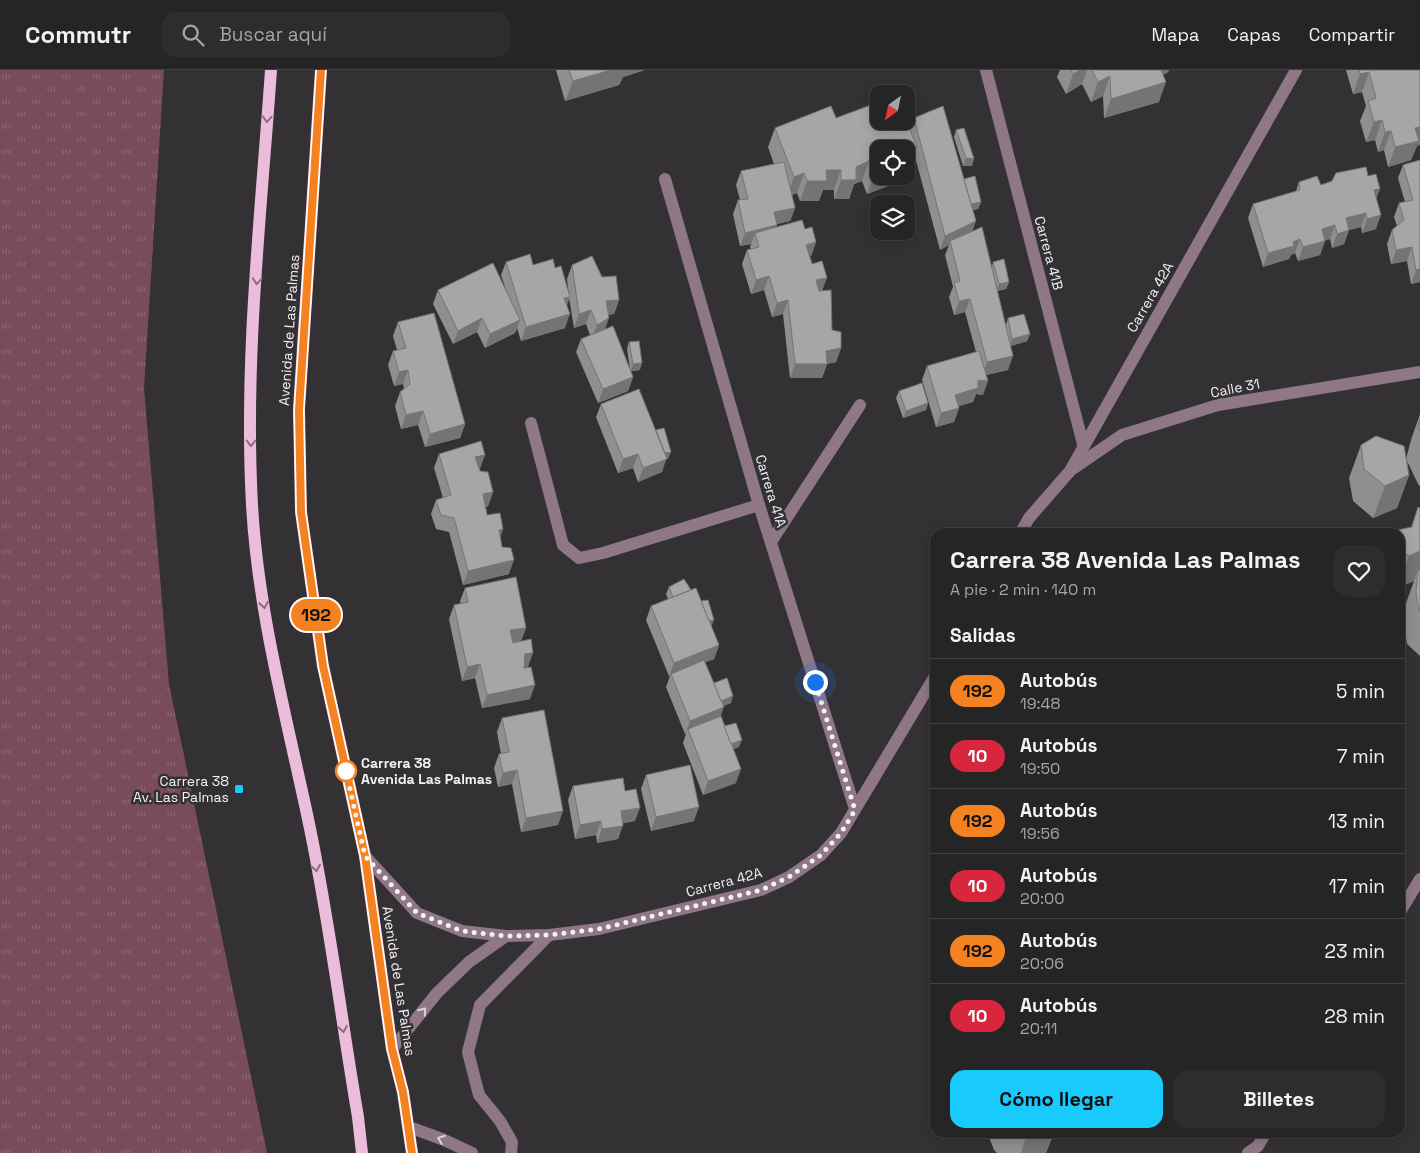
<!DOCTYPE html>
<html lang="es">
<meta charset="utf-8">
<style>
body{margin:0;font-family:"Space Grotesk",sans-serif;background:#2e2d2e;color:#f1f3f6;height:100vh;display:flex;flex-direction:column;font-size:19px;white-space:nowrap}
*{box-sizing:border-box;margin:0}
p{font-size:16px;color:#a4a5a7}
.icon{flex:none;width:28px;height:28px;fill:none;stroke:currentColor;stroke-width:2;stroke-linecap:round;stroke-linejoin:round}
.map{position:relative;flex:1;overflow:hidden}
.side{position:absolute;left:930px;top:458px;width:475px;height:610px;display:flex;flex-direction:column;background:#262526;border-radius:15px;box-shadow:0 2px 12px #0003,0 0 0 1px #424243}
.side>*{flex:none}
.badge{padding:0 10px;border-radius:16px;font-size:18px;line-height:32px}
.needle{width:32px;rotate:213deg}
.fabs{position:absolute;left:870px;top:15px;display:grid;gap:10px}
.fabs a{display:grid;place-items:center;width:45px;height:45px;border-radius:10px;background:#262526;box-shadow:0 2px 12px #0003,0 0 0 1px #424243;font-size:25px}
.you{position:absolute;width:25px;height:25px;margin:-12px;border:4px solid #fff;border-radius:50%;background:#1a73e8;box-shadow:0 0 0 8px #1a73e833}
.map>.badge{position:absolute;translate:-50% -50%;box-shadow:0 0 0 2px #fff}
h2{padding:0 20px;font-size:19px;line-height:45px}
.round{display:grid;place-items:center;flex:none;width:52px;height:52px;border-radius:15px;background:#2e2d2e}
.head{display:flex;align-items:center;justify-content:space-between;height:85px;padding:0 20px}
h1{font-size:24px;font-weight:700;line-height:38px}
.primary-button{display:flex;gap:10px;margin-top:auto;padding:10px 20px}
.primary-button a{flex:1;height:58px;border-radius:15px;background:#19cafc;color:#111;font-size:20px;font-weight:700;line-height:58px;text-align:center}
.primary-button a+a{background:#2e2d2e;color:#f1f3f6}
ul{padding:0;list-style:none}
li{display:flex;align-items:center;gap:15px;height:65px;padding:0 20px;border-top:1px solid #424243}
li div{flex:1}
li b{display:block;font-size:19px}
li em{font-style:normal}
li .badge{min-width:55px;font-weight:700;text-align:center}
header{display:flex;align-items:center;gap:30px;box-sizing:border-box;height:70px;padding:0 25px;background:#262526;border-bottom:1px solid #424243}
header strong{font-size:24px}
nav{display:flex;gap:28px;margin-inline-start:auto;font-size:18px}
.search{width:350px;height:45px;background:#2e2d2e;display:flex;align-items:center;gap:12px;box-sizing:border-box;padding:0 18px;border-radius:15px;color:#a4a5a7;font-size:19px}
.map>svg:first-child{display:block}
.park{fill:url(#park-tufts)}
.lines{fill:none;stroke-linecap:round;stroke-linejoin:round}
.minor{stroke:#8f7787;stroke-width:12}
.major{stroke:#ecbcdd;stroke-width:12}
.wall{fill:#8f8e90}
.shaded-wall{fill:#747476}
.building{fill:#a6a5a8;stroke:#747476}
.oneway{stroke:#86707f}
.oneway2{stroke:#d9d2d8}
.line-casing{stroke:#fff;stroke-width:11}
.line{stroke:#f58220;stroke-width:8}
.walk{stroke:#f2f1f3;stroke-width:5;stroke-dasharray:0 9}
.stop-dot{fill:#fff;stroke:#f58220;stroke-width:2.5}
.poi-dot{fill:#19cafc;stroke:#333133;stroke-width:2}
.labels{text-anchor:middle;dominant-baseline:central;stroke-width:5;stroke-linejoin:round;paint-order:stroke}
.street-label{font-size:14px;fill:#f2f1f3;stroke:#333133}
.stop-label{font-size:14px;font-weight:bold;fill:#f2f1f3;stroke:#333133;text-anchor:start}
.poi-label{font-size:14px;fill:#f2f1f3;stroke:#333133;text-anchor:end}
</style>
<header>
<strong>Commutr</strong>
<div class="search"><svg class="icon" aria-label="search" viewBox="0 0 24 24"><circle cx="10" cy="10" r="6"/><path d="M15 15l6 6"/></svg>Buscar aquí</div>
<nav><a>Mapa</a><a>Capas</a><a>Compartir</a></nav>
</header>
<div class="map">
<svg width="1420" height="1083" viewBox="0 0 1420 1083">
<defs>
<pattern id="park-tufts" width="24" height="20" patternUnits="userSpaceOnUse" patternTransform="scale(1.25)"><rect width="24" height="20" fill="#784c5c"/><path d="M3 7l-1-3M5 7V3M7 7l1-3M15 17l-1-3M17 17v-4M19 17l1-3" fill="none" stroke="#8c6674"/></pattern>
</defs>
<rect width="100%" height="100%" fill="#333133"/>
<polygon class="park" points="0,0 164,0 144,318 169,614 267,1083 0,1083"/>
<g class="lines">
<g class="minor">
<polyline points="986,0 1083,374"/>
<polyline points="665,109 759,435 855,739"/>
<polyline points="531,353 563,475 579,488 603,483 759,435"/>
<polyline points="1071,400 1122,365 1218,335 1420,302"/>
<polyline points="1021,462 1029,448 1070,401 1296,0"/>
<polyline points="771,472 860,335"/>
<polyline points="365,786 417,843 462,861 506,866 549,865 599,859 761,820 789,807 821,785 841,763 935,606"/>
<polyline points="1400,842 1420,809"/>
<polyline points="392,979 437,923 469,892 506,866"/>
<polyline points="409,1057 442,1069 472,1083"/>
<polyline points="511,1083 512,1072 500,1051 479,1025 468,982 480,935 549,865"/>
<polyline points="1248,1083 1258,1076 1266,1062"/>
</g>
<g class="major">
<path d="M271,0C261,144 244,290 252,435C258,542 286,645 308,749C329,847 341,948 358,1047L362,1083"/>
<polyline points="321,0 299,339 301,442 323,596 365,786 392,979 403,1022 412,1083"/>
</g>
</g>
<g class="wall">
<polygon points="556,0 645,0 623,7 619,15 565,31"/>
<polygon points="1060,0 1169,0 1168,2 1163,5 1159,32 1104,48 1103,26 1091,32 1082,14 1066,24 1057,7"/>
<polygon points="1346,0 1420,0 1417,76 1411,90 1388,97 1384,80 1378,82 1375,70 1366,72 1360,51 1366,36 1362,22 1353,24"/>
<polygon points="836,48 879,51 910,59 914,48 964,109 981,132 978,139 973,140 972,162 992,196 993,192 1009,212 1006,219 997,221 1006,255 1008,248 1030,264 1027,271 1011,276 1008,300 986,305 983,325 976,324 973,332 958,336 959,338 954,352 936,357 922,310 927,296 976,282 965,242 954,245 949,227 953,217 945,185 949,175 940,180 914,83 910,97 879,79 888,116 867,124 862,111 854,114 849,129 834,129 834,120 823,120 819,131 800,131 797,123 792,125 795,138 790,151 777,154 776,157 805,159 816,172 811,186 810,186 822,221 832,260 841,278 836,292 827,294 822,308 790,308 783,244 772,247 764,220 751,224 742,194 747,180 751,179 750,177 751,174 740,176 733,144 738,130 740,130 736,115 741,101 774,94 768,77 775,58"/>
<polygon points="956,60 972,96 963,96 954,67"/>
<polygon points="1420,90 1420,212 1411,214 1407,191 1391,194 1387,174 1392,160 1397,156 1394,147 1399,133 1405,132 1398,108 1403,95"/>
<polygon points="1368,106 1376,129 1376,159 1362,163 1361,157 1349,160 1344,174 1332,178 1330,169 1325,170 1320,185 1298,191 1295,183 1291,185 1289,189 1263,197 1248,148 1253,134 1296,121 1299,112 1321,115"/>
<polygon points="506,192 555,198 569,227 567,209 572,195 602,207 619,230 614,244 608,245 605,259 630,299 627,279 629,272 640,300 631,301 633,307 628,321 598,333 576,282 581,269 590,265 586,254 574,258 569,228 567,235 565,258 521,271 517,258 515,263 485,278 477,262 453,274 433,234 438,220 506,220 501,205"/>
<polygon points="398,252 465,354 460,368 425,377 418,355 401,359 395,336 400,322 404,319 403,314 394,316 388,295 393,281 397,280 393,266"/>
<polygon points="899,321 928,333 926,340 903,348 896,328"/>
<polygon points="601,334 656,360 668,389 666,389 662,402 638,412 633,398 618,403 596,347"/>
<polygon points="1420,344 1420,415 1419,416 1407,391 1409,405 1397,438 1373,448 1353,431 1349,408 1361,375 1406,389 1411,370"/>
<polygon points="439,384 480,399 479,399 480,401 493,422 488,436 486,437 487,445 503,459 500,468 509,504 463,515 449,462 436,459 431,444 436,430 443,428 434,398"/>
<polygon points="1418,437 1420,438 1420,586 1407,574 1404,554 1406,533 1414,511 1400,517 1400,462 1411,457"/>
<polygon points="669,517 711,557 719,575 714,589 705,592 714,613 731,633 723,636 720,647 724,656 739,677 733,679 736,713 703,725 683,673 686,664 685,664 666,617 670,606 669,606 646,550 651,536 668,529 666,524"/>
<polygon points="465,518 526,558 521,571 528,597 524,597 530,629 482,638 475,608 462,611 449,549 454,535 461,534 460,531"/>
<polygon points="502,648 558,755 521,762 512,714 498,717 494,698 499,684 501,684 497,662"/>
<polygon points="646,705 694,751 651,761 641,719"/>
<polygon points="573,716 625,721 635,751 623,753 618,769 597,773 596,765 575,769 568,730"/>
<polygon points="987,1062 1053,1062 1053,1065 1046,1083 997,1083 994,1080"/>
</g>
<g class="shaded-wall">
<polygon points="611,0 645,0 623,7 619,15 565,31 573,11"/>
<polygon points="1080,0 1087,0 1082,14 1066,24 1073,4"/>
<polygon points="1153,0 1169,0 1168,2 1149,10"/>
<polygon points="1369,2 1362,22 1353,24 1360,4"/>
<polygon points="1110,6 1103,26 1091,32 1098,12"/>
<polygon points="1166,12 1159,32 1104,48 1111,29"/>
<polygon points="1382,50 1375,70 1366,72 1374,52"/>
<polygon points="1420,57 1420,75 1417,76 1411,90 1388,97 1395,77 1415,58"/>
<polygon points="1391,61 1384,80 1378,82 1385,62"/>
<polygon points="917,77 910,97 906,98 906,81"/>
<polygon points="966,88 974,89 972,96 963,96"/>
<polygon points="869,91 862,111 854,114 849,129 834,129 841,110 856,97"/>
<polygon points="826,100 841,100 834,120 823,120 819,131 800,131 807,111"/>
<polygon points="804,103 797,123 787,127 794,107"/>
<polygon points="879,103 879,106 891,106 888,116 867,124 874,104"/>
<polygon points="1380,119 1375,132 1374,120"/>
<polygon points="981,132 978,139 963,142 966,135"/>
<polygon points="795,138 790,151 769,156 774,142"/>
<polygon points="1366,143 1361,157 1341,162 1346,148"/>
<polygon points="1381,145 1376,159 1362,163 1367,149"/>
<polygon points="976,151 971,165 950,171 949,175 940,180 945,166"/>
<polygon points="777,155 772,169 755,163 751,174 740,176 745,163"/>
<polygon points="1335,155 1330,169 1317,173 1322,159"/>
<polygon points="1349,160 1344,174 1332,178 1337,164"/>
<polygon points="1300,169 1295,183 1291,185 1289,189 1263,197 1268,183 1293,172"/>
<polygon points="1325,171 1320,185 1298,191 1303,177"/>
<polygon points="816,172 811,186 801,189 806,175"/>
<polygon points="1412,177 1407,191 1391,194 1396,180"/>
<polygon points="1420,199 1420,212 1411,214 1416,200"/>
<polygon points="769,206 764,220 751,224 756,210"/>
<polygon points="827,208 822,221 811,224 816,210"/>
<polygon points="1009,212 1006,219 996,221 999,214"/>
<polygon points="570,227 565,241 564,228"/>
<polygon points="970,229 965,242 954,245 959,231"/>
<polygon points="619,230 614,244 601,245 606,231"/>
<polygon points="788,230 783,244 772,247 777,233"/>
<polygon points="591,240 586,254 574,258 579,244"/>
<polygon points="570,244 565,258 521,271 526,257"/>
<polygon points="482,248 477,262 453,274 458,261"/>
<polygon points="609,248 604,262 592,268 597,255"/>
<polygon points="520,250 515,263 485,278 490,264"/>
<polygon points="1030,264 1027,271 1010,276 1012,269"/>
<polygon points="841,278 836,292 825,294 827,294 822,308 790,308 795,294 826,281"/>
<polygon points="1013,286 1008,300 982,306 987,292"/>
<polygon points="642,293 640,300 631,301 633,294"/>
<polygon points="408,300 403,314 394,316 399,302"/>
<polygon points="633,307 628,321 598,333 603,319"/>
<polygon points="978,310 988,311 983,325 976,324 973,332 950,339 955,325"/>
<polygon points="928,333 926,340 903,348 906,341"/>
<polygon points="959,338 954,352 936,357 941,343"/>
<polygon points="423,341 418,355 401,359 406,345"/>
<polygon points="465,354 460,368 425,377 430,364"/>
<polygon points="671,382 668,389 666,389 662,402 638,412 643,398 658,385"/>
<polygon points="638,384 633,398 618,403 623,389"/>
<polygon points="485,385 480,399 470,401 475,387"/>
<polygon points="1409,405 1397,438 1373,448 1385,416"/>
<polygon points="493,422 488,436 478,438 483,424"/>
<polygon points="503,459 498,473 499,460"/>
<polygon points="1420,481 1420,509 1418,500 1414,511 1400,517 1400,510 1409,486"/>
<polygon points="514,490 509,504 463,515 468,501"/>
<polygon points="714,550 711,557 704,552"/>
<polygon points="526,558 521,571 505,574 510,560"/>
<polygon points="719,575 714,589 672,605 671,604 670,606 669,606 674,593"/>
<polygon points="533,583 528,597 520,598 525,584"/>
<polygon points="480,594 475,608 462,611 467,597"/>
<polygon points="535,615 530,629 482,638 487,625"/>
<polygon points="733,626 731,633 713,639 716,632"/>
<polygon points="724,637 719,651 688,659 685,664 690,651"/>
<polygon points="742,670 739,677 724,682 727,675"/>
<polygon points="741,699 736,713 703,725 708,711"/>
<polygon points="517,700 512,714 498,717 503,703"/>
<polygon points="699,737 694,751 651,761 656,747"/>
<polygon points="640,738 635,751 616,755 621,741"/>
<polygon points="563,741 558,755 521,762 526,748"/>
<polygon points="601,751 596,765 575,769 580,755"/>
<polygon points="623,756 618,769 597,773 602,759"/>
<polygon points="1053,1065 1046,1083 1021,1083 1025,1070"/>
</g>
<g class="building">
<polygon points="569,0 611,0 573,11"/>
<polygon points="1071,0 1080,0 1073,4"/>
<polygon points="1092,0 1161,0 1166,12 1111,29 1110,6 1098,12"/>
<polygon points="1359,0 1420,0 1420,57 1415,58 1419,71 1395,77 1391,61 1385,62 1382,50 1374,52 1368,31 1376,28 1369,2 1360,4"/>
<polygon points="879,32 879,51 906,51 906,50 917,77 906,81 906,79 879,79 879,103 874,104 869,91 856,97 856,110 841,110 841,100 826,100 827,111 807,111 804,103 794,107 775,58 831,36 836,48"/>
<polygon points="943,36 976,151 945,166 914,48"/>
<polygon points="964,58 974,89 966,88 956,60"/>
<polygon points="1420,90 1420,199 1416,200 1412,177 1396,180 1392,160 1404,150 1399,133 1413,130 1403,95"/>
<polygon points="784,92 795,138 774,142 777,155 745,163 738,130 748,129 741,101"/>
<polygon points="1366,97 1368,106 1376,104 1380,119 1374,120 1381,145 1367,149 1366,143 1346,148 1349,160 1337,164 1335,155 1322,159 1325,171 1303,177 1300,169 1293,172 1294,176 1268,183 1253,134 1300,120 1299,112 1317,106 1321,115 1332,111 1336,103"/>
<polygon points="975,106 981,132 971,134 964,109"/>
<polygon points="802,150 805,159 812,157 816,172 806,175 812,194 822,191 827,208 816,210 819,221 831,220 832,260 841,262 841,278 826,281 827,294 795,294 788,230 777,233 769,206 756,210 747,180 759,177 755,163"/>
<polygon points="982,157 1013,286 987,292 970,229 959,231 954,213 960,211 950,171"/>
<polygon points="530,184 533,195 553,189 555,198 561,196 570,227 564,228 570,244 526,257 506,192"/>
<polygon points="592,186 602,207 616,206 619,230 606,231 609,248 597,255 591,240 579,244 572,195"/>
<polygon points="1004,189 1009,212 999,214 993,192"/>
<polygon points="493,193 520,250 490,264 482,248 458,261 438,220"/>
<polygon points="434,243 465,354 430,364 423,341 406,345 400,322 410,314 408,300 399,302 393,281 406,278 398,252"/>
<polygon points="1024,244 1030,264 1012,269 1008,248"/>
<polygon points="613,256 633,307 603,319 581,269"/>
<polygon points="639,271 642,293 633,294 629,272"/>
<polygon points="979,281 988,311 978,310 978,318 955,325 959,338 941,343 927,296"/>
<polygon points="922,313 928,333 906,341 899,321"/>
<polygon points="639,319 667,389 643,398 638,384 623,389 601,334"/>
<polygon points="1420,348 1420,361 1418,357"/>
<polygon points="664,358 671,382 665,383 656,360"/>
<polygon points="1376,366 1404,376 1409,405 1385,416 1364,399 1361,375"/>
<polygon points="481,371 485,385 475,387 480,401 488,402 493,422 483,424 487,445 500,443 503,459 499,460 502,477 511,478 514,490 468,501 454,448 441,445 436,430 451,425 439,384"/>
<polygon points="1418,437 1420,438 1420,481 1409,486 1400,480 1400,462 1397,462 1398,460 1412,457"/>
<polygon points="1418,500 1420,500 1420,542 1419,541 1416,522"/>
<polygon points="516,507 526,558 510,560 513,573 531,569 533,583 525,584 524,598 531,597 535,615 487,625 480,594 467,597 454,535 468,532 465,518"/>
<polygon points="684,509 691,520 673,527 669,517"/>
<polygon points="696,518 719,575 674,593 651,536"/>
<polygon points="708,530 714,550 709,551 701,531"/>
<polygon points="704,590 724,637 690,651 671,604"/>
<polygon points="727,608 733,626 721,631 714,613"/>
<polygon points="544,640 563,741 526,748 517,700 503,703 499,684 509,682 502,648"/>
<polygon points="721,646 741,699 708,711 688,659"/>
<polygon points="736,653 742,670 731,674 724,656"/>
<polygon points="690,695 699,737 656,747 646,705"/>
<polygon points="623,708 625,721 636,719 640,738 621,741 623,756 602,759 601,751 580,755 573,716"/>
<polygon points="1019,1062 1053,1062 1053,1065 1025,1070"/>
</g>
<defs><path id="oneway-chevron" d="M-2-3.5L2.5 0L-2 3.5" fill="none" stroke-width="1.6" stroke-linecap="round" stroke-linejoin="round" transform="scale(1.25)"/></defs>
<g class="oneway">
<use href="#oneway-chevron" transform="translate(267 49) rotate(94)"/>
<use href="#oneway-chevron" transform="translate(257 211) rotate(94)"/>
<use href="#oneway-chevron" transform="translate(251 373) rotate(90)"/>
<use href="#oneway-chevron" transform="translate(264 535) rotate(81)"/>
<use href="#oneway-chevron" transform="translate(316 798) rotate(81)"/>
<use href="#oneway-chevron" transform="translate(343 959) rotate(81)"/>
</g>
<g class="oneway2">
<use href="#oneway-chevron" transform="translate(423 941) rotate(-51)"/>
<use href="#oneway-chevron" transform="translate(441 1069) rotate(-159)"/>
</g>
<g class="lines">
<defs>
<polyline id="line" points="321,0 299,340 301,442 323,596 365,786 392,979 403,1022 412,1083"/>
</defs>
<use href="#line" class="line-casing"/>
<use href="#line" class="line"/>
<polyline class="walk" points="346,701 365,786 417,843 462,861 506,866 549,865 599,859 761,820 789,807 821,785 841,763 855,740 815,612"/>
</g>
<circle class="stop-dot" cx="346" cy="701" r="10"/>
<rect class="poi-dot" x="234" y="714" width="10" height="10" rx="2.5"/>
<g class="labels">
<g class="street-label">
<text transform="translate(1049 183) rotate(75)">Carrera 41B</text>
<text transform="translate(1150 227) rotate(-60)">Carrera 42A</text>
<text transform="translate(289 260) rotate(-86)">Avenida de Las Palmas</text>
<text transform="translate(1235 318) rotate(-11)">Calle 31</text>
<text transform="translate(771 421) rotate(73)">Carrera 41A</text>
<text transform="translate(724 812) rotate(-15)">Carrera 42A</text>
<text transform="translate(399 911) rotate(81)">Avenida de Las Palmas</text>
</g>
<g class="stop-label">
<text x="361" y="693">Carrera 38<tspan x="361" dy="16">Avenida Las Palmas</tspan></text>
</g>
<g class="poi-label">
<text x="229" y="711">Carrera 38<tspan x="229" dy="16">Av. Las Palmas</tspan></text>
</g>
</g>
</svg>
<div class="fabs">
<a><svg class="needle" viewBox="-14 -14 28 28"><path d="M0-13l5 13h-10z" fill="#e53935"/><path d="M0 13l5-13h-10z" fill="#a4a5a7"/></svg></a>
<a><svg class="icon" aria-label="locate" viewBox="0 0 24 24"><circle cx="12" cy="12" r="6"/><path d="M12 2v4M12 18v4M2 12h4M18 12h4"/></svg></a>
<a><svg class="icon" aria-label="layers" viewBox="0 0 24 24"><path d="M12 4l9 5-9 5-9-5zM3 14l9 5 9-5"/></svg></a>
</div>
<div class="you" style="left:815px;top:612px"></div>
<b class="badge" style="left:316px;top:545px;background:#f58220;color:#111">192</b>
<section class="side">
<div class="head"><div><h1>Carrera 38 Avenida Las Palmas</h1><p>A pie · 2 min · 140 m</p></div><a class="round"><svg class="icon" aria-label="heart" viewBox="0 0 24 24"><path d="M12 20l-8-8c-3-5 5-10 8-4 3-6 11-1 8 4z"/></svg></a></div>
<h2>Salidas</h2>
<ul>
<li><span class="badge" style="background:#f58220;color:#111">192</span><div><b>Autobús</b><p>19:48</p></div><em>5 min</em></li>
<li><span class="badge" style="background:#d7263d;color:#fff">10</span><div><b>Autobús</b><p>19:50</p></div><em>7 min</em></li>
<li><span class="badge" style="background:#f58220;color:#111">192</span><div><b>Autobús</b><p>19:56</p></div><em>13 min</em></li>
<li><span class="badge" style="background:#d7263d;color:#fff">10</span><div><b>Autobús</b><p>20:00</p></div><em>17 min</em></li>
<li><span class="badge" style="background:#f58220;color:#111">192</span><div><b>Autobús</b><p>20:06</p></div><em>23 min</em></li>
<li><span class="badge" style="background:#d7263d;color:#fff">10</span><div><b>Autobús</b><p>20:11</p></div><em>28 min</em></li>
</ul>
<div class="primary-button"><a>Cómo llegar</a><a>Billetes</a></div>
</section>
</div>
